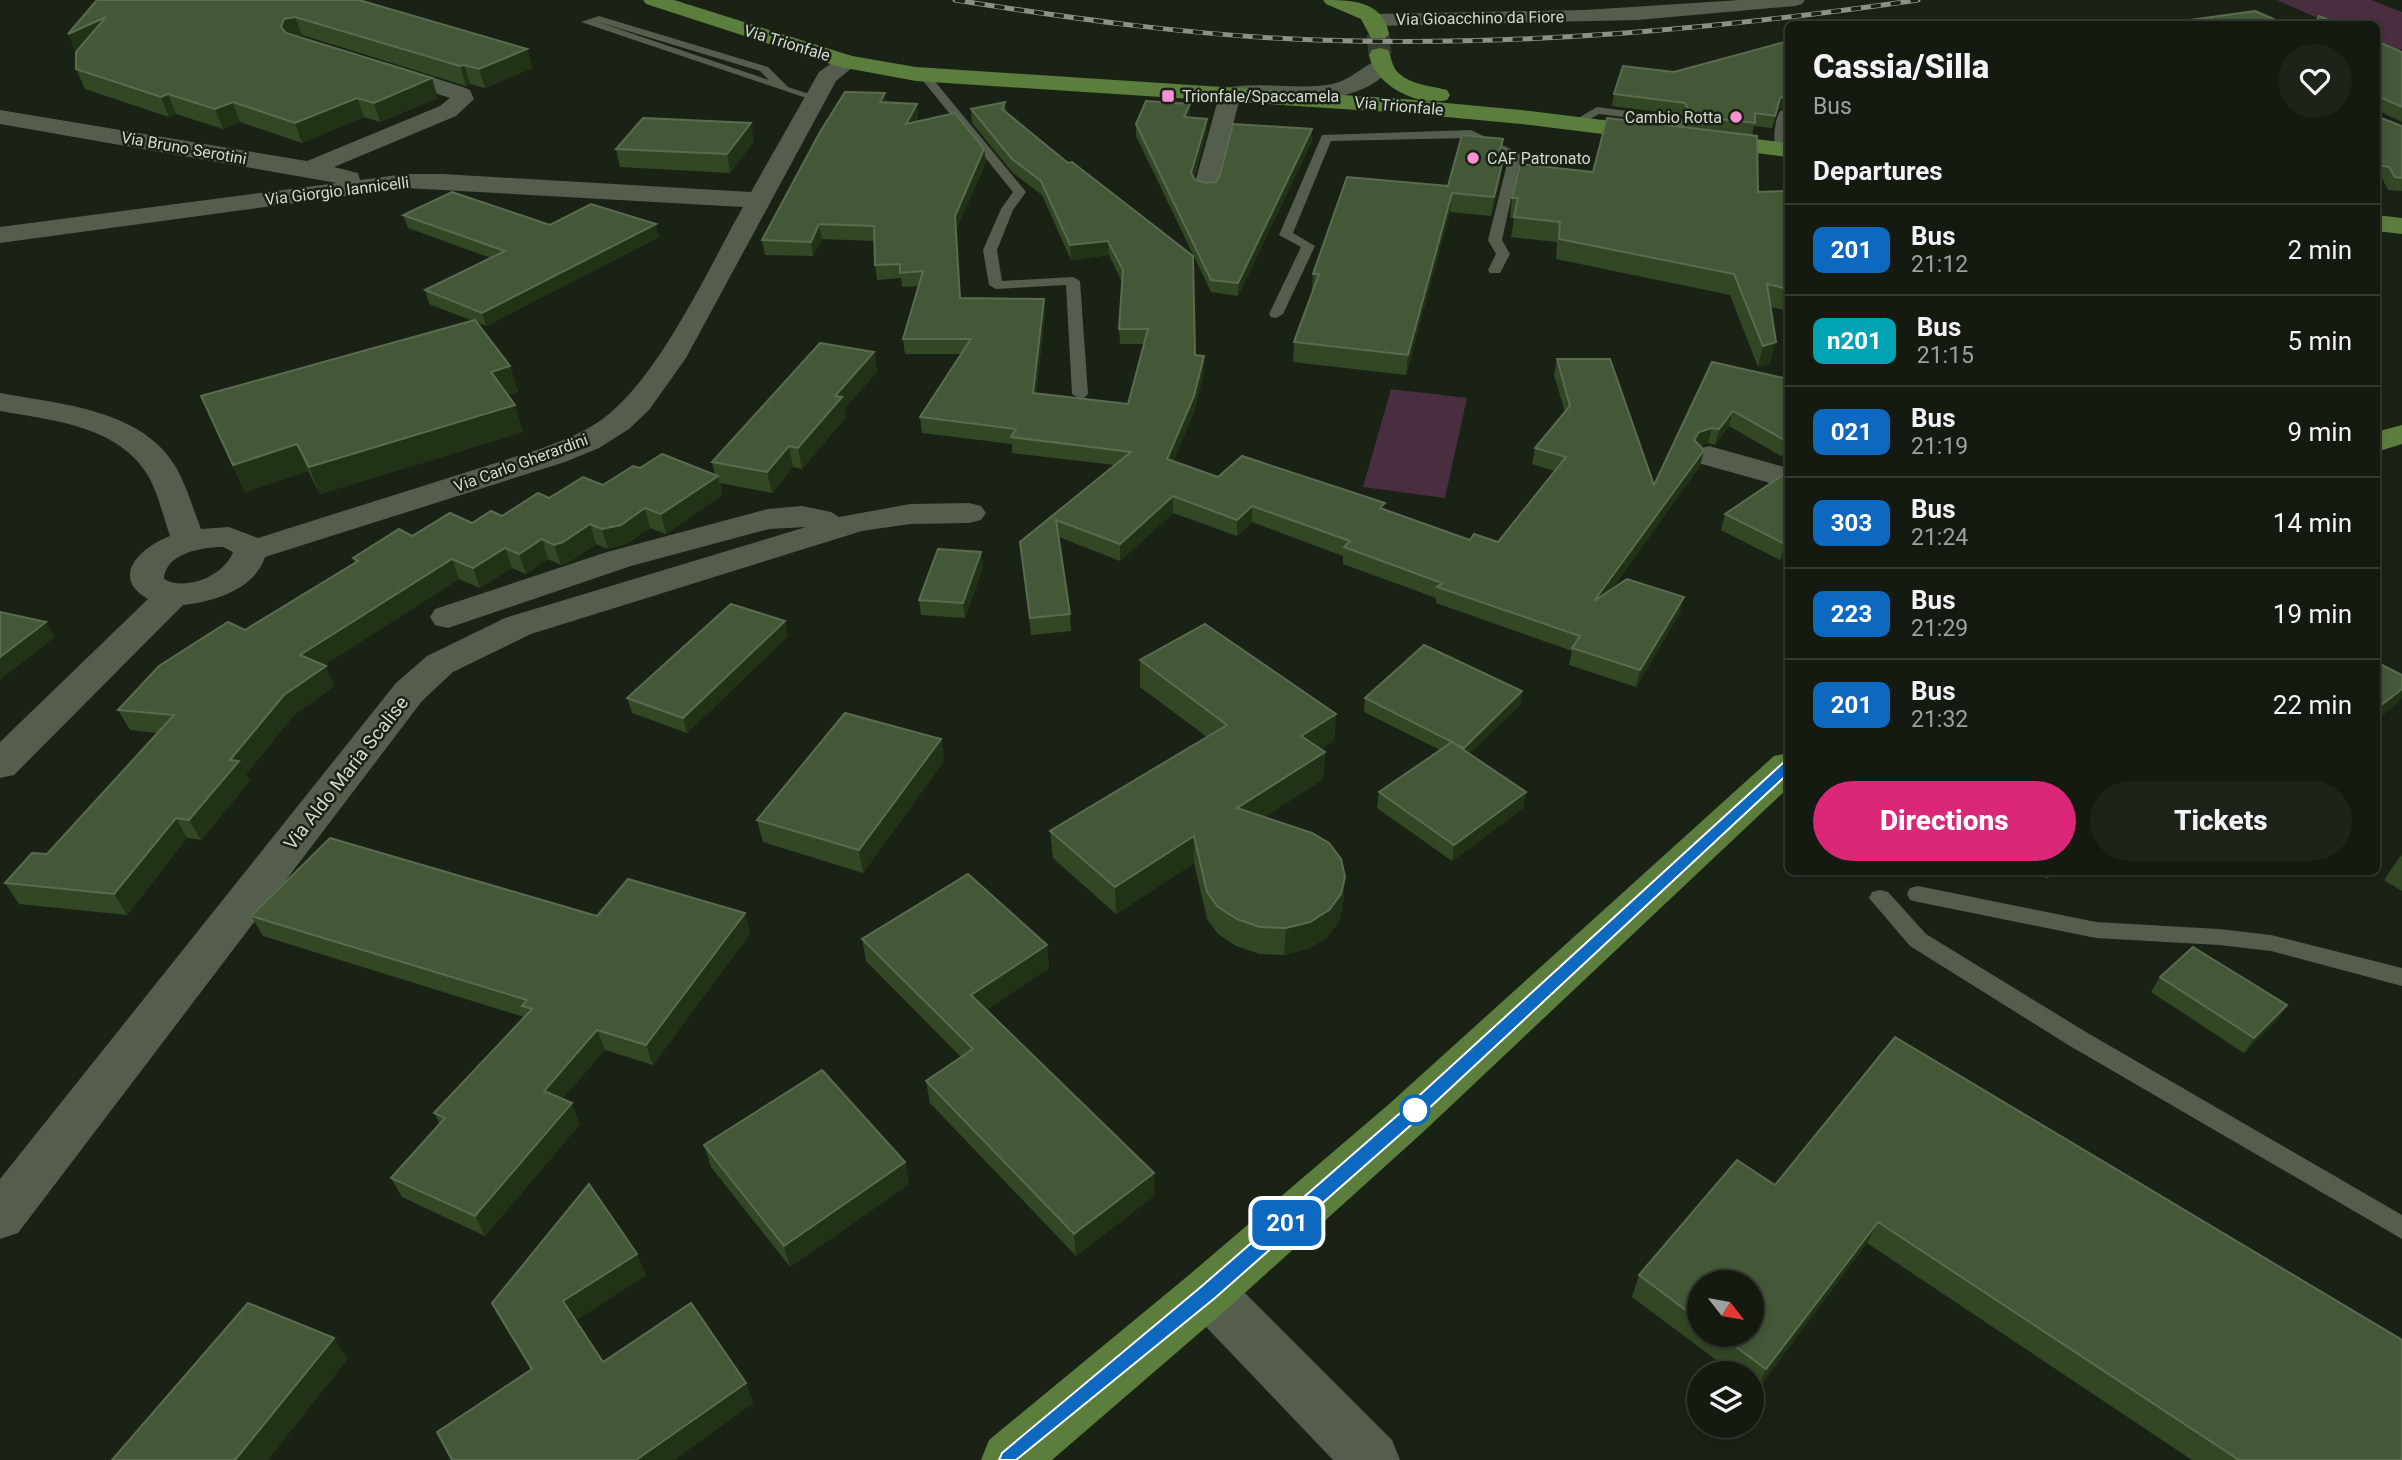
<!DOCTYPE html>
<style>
body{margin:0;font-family:Roboto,sans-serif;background:#1d2319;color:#f1f3f6;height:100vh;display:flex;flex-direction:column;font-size:26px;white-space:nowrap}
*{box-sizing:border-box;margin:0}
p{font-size:23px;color:#9da19f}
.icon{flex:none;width:38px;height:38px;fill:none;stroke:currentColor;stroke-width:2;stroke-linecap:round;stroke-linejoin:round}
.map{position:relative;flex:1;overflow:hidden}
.drawer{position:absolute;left:1785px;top:21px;width:595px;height:854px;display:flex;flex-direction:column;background:#141a10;border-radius:10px;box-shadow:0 4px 10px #0003,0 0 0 2px #333830}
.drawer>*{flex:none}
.badge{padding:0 14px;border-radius:10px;font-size:24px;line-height:46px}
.needle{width:46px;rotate:121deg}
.controls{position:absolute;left:1687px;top:1270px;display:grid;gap:14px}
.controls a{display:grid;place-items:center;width:77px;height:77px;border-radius:50%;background:#141a10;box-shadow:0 4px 10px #0003,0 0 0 2px #333830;font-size:35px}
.map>.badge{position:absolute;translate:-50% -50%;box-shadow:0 0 0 4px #fff}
h2{padding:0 28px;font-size:26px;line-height:63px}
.round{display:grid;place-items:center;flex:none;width:74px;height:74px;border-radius:37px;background:#1d2319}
.overview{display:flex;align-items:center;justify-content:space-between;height:119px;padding:0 28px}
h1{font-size:33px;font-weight:800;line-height:52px}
.action{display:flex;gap:14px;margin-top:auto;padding:14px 28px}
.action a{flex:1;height:80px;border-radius:42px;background:#db2777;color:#fff;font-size:28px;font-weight:800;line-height:80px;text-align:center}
.action a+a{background:#1d2319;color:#f1f3f6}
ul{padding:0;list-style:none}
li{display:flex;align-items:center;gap:21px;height:91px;padding:0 28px;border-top:2px solid #333830}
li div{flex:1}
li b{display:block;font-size:26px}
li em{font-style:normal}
li .badge{min-width:77px;font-weight:700;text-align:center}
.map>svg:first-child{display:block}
.green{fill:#482e3e}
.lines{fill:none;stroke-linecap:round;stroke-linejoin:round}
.primary-tunnel{stroke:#363d32;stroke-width:23;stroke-dasharray:23 11;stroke-linecap:butt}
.service{fill:#545d4e;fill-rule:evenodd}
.minor{fill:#545d4e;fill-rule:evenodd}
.primary{fill:#5b7e3d;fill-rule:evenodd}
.rail-casing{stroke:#8b9187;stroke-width:5}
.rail{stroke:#1a2216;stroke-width:3.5;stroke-dasharray:10;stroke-linecap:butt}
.wall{fill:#334725;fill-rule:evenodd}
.shaded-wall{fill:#223217}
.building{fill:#445737;stroke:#5b6b50;stroke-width:2}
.line{fill:#0c69bf;stroke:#fff;stroke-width:2}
.poi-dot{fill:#f591d2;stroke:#1a2216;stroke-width:2.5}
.stop-dot{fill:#fff;stroke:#0c69bf;stroke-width:3.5}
.labels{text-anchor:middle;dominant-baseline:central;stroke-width:5;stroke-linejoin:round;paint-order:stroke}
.far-street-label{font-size:16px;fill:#d4d9d1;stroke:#1a2216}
.far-poi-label{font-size:16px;fill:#d4d9d1;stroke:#1a2216;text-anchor:start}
.street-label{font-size:19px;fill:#d4d9d1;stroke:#1a2216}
</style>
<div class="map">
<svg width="2402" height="1460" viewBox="0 0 2402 1460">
<rect width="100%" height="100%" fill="#1a2216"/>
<g class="green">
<polygon points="2277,0 2371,0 2402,12 2402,49 2387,50 2377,45 2376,24 2331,24"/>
<polygon points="1391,389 1467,398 1445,498 1363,487"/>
</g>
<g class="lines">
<polyline class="primary-tunnel" points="1378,34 1380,55"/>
<g class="service">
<path d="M599,16L768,67L788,87L821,98L815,101L581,22ZM598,22L760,71L769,80Z"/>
<polygon points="920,73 928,73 1026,192 1013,210 997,250 1002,281 1073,277 1080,281 1088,394 1085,397 1080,399 1072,394 1066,285 996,289 989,285 983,250 1001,209 1013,192 920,77"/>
<polygon points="1597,107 1682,118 1689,137 1679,140 1673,123 1599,114 1578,126 1568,124"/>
<polygon points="1471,130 1521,154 1502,240 1510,254 1500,273 1490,273 1488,270 1496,254 1488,240 1509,156 1469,138 1331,141 1293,233 1315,246 1283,314 1276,318 1271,317 1269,314 1301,247 1279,235 1322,135"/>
<polygon points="1918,886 2096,922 2219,929 2271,935 2402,968 2402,986 2271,951 2219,945 2096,938 1918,902 1910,900 1907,894 1910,888"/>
<polygon points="1880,890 1888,892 1926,934 2086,1032 2402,1215 2402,1239 2070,1046 1910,946 1869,898 1872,892"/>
</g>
<g class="minor">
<polygon points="1740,0 1805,0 1802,4 1795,6 1638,20 1375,26 1368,24 1365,20 1368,16 1375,14 1585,10"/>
<path d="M848,55L856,57L859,62L836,81L686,358L649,410L629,429L599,448L565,462L265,557C255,589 213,602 183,605L14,775L0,778V742L148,599C109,577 141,547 170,536C163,516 157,488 145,471C114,425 50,420 0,411V393C59,404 144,409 177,469C187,487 193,509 201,529L229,527L258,538L543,448C566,439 590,430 609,414C663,369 708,269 743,207L406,188L0,243V227L337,183L0,124V110L307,161L440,106L450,98L376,74L373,69L376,64L384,62L463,87L470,90L474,99L456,116L334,167L358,173L360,180L406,174H443L751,192L819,72L840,57ZM223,547L233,552C225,575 186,592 164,579C165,553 203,547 223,547Z"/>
<path d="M1381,59L1389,61L1392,66C1363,108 1284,101 1239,101L1218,186L1215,191L1206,193L1197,191L1194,186L1221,89C1256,80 1296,91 1332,84C1352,80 1364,64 1381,59Z"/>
<path d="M1788,109V157L1778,155C1772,145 1774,121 1780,111Z"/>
<polygon points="1709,446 1788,468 1788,488 1698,463 1693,456 1698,449"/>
<polygon points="969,503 981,506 986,513 981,520 969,523 910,524 862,531 531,634 453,672 422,701 18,1233 0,1239 0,1179 396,683 427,656 505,618 806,527 769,529 631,566 448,628 435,625 430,617 435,609 607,552 768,509 802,506 831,512 839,517 910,504"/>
<polygon points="1208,1268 1227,1275 1392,1440 1400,1460 1333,1460 1189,1309 1182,1292 1189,1275"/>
</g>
<g class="primary">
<polygon points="643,0 674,0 852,56 916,67 1404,99 1530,111 1788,143 1788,157 1530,125 1404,113 916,81 840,67 646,4"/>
<path d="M1323,0C1350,0 1383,0 1389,34L1385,38H1371L1361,19L1326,4Z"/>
<path d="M1380,48L1388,50C1391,56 1391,61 1394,67C1403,84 1431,86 1447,90L1450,95L1447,100C1418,107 1375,86 1369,55L1372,50Z"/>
<polygon points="2376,215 2402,218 2402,234 2376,231"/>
<polygon points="2402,425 2402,444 2376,452 2376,432"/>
<polygon points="1788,753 1788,788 1422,1133 1227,1309 1052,1460 981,1460 989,1440 1189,1275 1388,1105 1774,756"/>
</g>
<defs>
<path id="rail" d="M955,0C1075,19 1196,36 1317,40C1519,47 1718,29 1918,0"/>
</defs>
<use href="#rail" class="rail-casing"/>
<use href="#rail" class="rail"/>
</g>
<g class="wall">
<polygon points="359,0 527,49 532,68 485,88 470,84 466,86 302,35 297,36 438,98 380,122 364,117 302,143 240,122 223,129 176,114 169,117 85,89 76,69"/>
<polygon points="1788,41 1788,107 1787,106 1778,110 1772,128 1754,126 1752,135 1758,192 1788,191 1788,311 1771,307 1770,364 1758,367 1730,295 1556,259 1557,242 1511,237 1514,218 1510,218 1512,198 1593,172 1688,128 1682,115 1612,106 1614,94 1674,72"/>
<polygon points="2376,41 2402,52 2402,122 2381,112 2381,118 2402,126 2402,191 2388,190 2383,180 2376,179"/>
<polygon points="1005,102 1006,112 1068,163 1195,355 1204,371 1194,412 1173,461 1218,477 1384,510 1470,540 1498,542 1555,471 1532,464 1535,448 1565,412 1554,375 1557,359 1654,485 1712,362 1788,379 1788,460 1729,426 1715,445 1708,443 1700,446 1704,450 1700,466 1611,590 1680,613 1636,687 1569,665 1572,651 1436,603 1436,598 1343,564 1343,556 1252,522 1237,536 1173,513 1120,561 1059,537 1070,614 1071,631 1031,635 1020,542 1114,465 1012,453 1012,444 922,433 920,417 961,354 905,354 903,339 919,286 902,287 901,278 877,280 875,265 875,241 822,239 813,256 765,255 762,240 886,103 917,104 918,117 916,121 984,149 986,162 956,230 960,298 1045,314 1036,393 1128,404 1144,344 1120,344 1119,329 1122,282 1109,255 1071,260 1042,195 1013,173 972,123 971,109"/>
<polygon points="1190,116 1189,118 1207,119 1207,130 1194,178 1195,180 1205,183 1216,182 1312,129 1312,141 1238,296 1211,292 1136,136 1136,124"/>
<polygon points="1503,139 1499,164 1500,182 1491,216 1450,212 1406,375 1293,362 1294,342 1312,293 1313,274 1448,186"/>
<polygon points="754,141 730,173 620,167 616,149"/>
<polygon points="403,215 550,225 659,237 486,326 477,322 510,366 518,392 508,395 523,432 320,494 308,471 245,492 201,396 473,321 429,304 425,290 491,258 408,228"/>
<polygon points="874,352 877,372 844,409 846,417 802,469 793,467 772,493 720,483 722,495 666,534 650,528 626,544 608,549 596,544 569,562 561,565 548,559 526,574 512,568 480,588 459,579 324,665 334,686 294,715 246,774 250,781 201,840 187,838 127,915 19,904 5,883 47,854 158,733 130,730 118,710 245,630 355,563 353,558 412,536 502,516 549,498 603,485 640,468 715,474 712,462"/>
<polygon points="1788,473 1788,554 1780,560 1721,530 1725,514"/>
<polygon points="981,552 983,567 965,618 921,615 919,600"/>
<polygon points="788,636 687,733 632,713 627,698"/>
<polygon points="1140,660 1336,714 1334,741 1321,749 1325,752 1323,779 1264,817 1345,877 1343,904 1339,921 1327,937 1308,949 1284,955 1260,954 1236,946 1218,934 1207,919 1194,863 1116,914 1053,858 1050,831 1207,737 1140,687"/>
<polygon points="1522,691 1520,705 1469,754 1526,792 1523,808 1452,861 1377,808 1379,792 1440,750 1364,712 1365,698"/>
<polygon points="941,739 944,761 863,873 763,842 757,820"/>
<polygon points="2402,855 2402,891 2384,880 2399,858"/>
<polygon points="2036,872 2057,872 2047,879"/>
<polygon points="745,913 750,934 653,1065 605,1050 562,1099 580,1124 485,1236 402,1197 391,1178 440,1124 434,1113 524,1017 263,936 251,916 597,916"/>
<polygon points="862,939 1047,945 1049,968 986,1010 1155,1195 1076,1256 930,1103 926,1081 961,1057 866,961"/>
<polygon points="2160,977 2287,1005 2277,1020 2244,1053 2151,992"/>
<path d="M1895,1037L2402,1460H2192L1867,1243L1757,1390L1752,1386V1374H1735L1632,1297L1639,1275L1775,1185ZM1699,1283L1752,1335H1699Z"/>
<polygon points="704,1145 905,1162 909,1184 790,1267 711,1167"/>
<polygon points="646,1275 576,1320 603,1362 746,1383 753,1403 674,1460 452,1460 531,1370 503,1324 492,1303"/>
</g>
<g class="shaded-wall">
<polygon points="106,17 76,53 68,34"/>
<polygon points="295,17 302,35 291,38 288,45 281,27 284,19"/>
<polygon points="527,49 532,68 485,88 479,69"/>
<polygon points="464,65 470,84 466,86 460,66"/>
<polygon points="432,78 438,98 380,122 374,103"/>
<polygon points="885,93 887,106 880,102"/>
<polygon points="168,94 176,114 169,117 161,97"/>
<polygon points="1788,95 1787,106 1778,110 1772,128 1780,98"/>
<polygon points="357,98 364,117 302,143 295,123"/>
<polygon points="233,102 240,122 223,129 215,109"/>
<polygon points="917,104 918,117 908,137 906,124"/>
<polygon points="1190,104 1190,116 1185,129 1184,117"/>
<polygon points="1207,119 1207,130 1191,185 1191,173"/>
<polygon points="751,123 754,141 730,173 727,154"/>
<polygon points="1312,129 1312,141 1238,296 1238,283"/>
<polygon points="1503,139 1501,157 1495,182 1497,163"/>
<polygon points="984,149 986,162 956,230 961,313 955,216"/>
<polygon points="1502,164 1500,182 1491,216 1494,197"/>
<polygon points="1452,193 1450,212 1406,375 1408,355"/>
<polygon points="656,224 659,237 486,326 482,313"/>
<polygon points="819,224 822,239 813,256 811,242"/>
<polygon points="1108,241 1109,255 1071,260 1070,245"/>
<polygon points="1044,299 1045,314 1034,408 1033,393"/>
<polygon points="1776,342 1770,364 1758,367 1763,346"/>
<polygon points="874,352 877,372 844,409 846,417 802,469 798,448 835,396"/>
<polygon points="1204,356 1204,371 1194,412 1168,475 1167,459"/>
<polygon points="510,366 518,392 499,398 491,372"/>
<polygon points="515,405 523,432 320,494 309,467"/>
<polygon points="1733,411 1729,426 1715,445 1719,429"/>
<polygon points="1712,428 1708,443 1696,447 1694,440 1699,432"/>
<polygon points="297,444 308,471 245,492 233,465"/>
<polygon points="789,446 793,467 772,493 767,472"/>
<polygon points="1704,450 1700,466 1591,618 1594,601"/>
<polygon points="718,476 722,495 666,534 661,514"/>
<polygon points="1173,496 1173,513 1120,561 1120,544"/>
<polygon points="1252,506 1252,522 1237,536 1237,520"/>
<polygon points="645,508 650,528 626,544 608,549 602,529"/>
<polygon points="590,524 596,544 569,562 561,565 554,545"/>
<polygon points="542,539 548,559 526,574 519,554"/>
<polygon points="1788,541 1788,554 1780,560 1785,544"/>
<polygon points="505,548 512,568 480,588 473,568"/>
<polygon points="981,552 983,567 965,618 963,603"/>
<polygon points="452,559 459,579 309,675 300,655"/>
<polygon points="1684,597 1680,613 1636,687 1640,670"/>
<polygon points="785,621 788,636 687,733 683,718"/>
<polygon points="46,622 55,637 0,680 0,657"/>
<polygon points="326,666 334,686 294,715 246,774 250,781 201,840 189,820 230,760 284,695"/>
<polygon points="2402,689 2402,698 2399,702 2376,721 2376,709"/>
<polygon points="1522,691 1520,705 1462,761 1464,748"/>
<polygon points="1336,714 1334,741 1300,762 1301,736"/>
<polygon points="941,739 944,761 863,873 859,850"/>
<polygon points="1325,752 1323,779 1236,835 1237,808"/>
<polygon points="1526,792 1523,808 1452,861 1454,845"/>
<polygon points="176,818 187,838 127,915 114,894"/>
<polygon points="1194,836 1194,863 1116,914 1115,887"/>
<polygon points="2050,872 2057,872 2047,879"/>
<polygon points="1345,877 1343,904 1339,921 1327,937 1308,949 1284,955 1286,928"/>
<polygon points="745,913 750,934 653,1065 646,1045"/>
<polygon points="1047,945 1049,968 974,1018 971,995"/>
<polygon points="2287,1005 2277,1020 2244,1053 2254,1038"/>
<polygon points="597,1030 605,1050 552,1111 544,1091"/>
<polygon points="572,1103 580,1124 485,1236 475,1216"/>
<polygon points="905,1162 909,1184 790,1267 784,1246"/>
<polygon points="1154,1173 1155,1195 1076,1256 1074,1234"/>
<polygon points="1878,1222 1867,1243 1757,1390 1766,1369"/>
<polygon points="637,1254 646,1275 574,1322 563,1301"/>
<polygon points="334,1338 348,1359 268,1460 235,1460"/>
<polygon points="746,1383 753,1403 674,1460 636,1460"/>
</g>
<g class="building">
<polygon points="97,0 359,0 527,49 479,69 464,65 460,66 295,17 284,19 281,27 286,33 432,78 374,103 357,98 295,123 233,102 215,109 168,94 161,97 76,69 76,52 106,17 68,34"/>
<polygon points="2255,11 2285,24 2161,24"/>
<polygon points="2319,16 2338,24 2315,24"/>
<polygon points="2102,22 2108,24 2010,24"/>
<polygon points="1788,41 1788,95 1780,98 1775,116 1755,113 1755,123 1691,116 1685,103 1614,94 1623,66 1674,72"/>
<polygon points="2376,41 2402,52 2402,107 2380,97 2381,118 2402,126 2402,178 2395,177 2389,167 2376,165"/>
<polygon points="845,92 885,93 880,102 917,104 906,124 955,113 984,149 955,216 960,298 1044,299 1033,393 1128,404 1148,329 1119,329 1123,270 1108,241 1070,245 1041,181 1012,159 971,109 1005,102 1002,109 1068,163 1072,162 1193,256 1195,355 1204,356 1194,396 1167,459 1218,477 1242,456 1385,503 1380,508 1470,540 1474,534 1498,542 1566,457 1535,448 1570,406 1557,359 1610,359 1654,485 1712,362 1788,379 1788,442 1733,411 1719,429 1712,428 1699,432 1694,440 1704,450 1594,601 1627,579 1684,597 1640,670 1572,648 1580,636 1437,587 1442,583 1344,547 1350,541 1252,506 1237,520 1173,496 1120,544 1056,520 1070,614 1030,618 1020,542 1131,452 1011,437 1016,429 920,417 971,339 903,339 923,271 900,273 900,264 875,265 874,226 819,224 811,242 762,240 820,132"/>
<polygon points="1146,101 1190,104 1184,117 1207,119 1191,173 1195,180 1205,183 1216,182 1220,175 1233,124 1312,129 1238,283 1211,280 1136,124"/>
<polygon points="643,118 751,123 727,154 616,149"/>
<polygon points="1607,118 1757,136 1758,192 1788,191 1788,289 1767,284 1776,342 1763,346 1734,274 1559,239 1560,222 1514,217 1518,198 1512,198 1520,164 1593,172"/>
<polygon points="1462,135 1503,139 1497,163 1502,164 1494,197 1452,193 1408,355 1294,342 1319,274 1313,274 1347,177 1448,186"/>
<polygon points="452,192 550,225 591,204 656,224 482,313 425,290 505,251 403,215"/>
<polygon points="475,320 510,366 491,372 515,405 309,467 297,444 233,465 201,396"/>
<polygon points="820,343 874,352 835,396 842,397 798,448 789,446 767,472 712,462"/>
<polygon points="662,454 718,476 661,514 645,508 621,525 602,529 590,524 563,542 554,545 542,539 519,554 505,548 473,568 452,559 300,655 326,666 284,695 230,760 239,761 189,820 176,818 114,894 5,883 32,853 47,854 174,715 118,710 159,666 228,622 245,630 358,561 353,558 399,529 412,536 450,513 472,523 491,511 502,516 538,493 549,498 583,477 603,485 633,466 640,468"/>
<polygon points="1786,473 1788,473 1788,541 1785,544 1725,514"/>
<polygon points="938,549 981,552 963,603 919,600"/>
<polygon points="731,604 785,621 683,718 627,698"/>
<polygon points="0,612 46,622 0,657"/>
<polygon points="1205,624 1336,714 1301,736 1325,752 1237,808 1312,833 1329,843 1341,859 1345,877 1341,894 1329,910 1310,922 1286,928 1260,927 1237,919 1218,907 1207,892 1194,836 1115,887 1050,831 1227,725 1140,660"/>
<polygon points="1424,645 1522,691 1464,748 1365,698"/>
<polygon points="2376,662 2402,675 2402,689 2376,709"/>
<polygon points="845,713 941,739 859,850 757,820"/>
<polygon points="1452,742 1526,792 1454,845 1379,792"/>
<polygon points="330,838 597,916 628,879 745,913 646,1045 597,1030 544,1091 572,1103 475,1216 391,1178 445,1118 434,1113 532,1009 522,1006 527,1000 251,916"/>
<polygon points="968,874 1047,945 971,995 1154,1173 1074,1234 926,1081 973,1049 862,939"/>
<polygon points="2193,947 2287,1005 2254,1038 2160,977"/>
<polygon points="1895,1037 2402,1340 2402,1460 2239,1460 1878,1222 1766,1369 1720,1335 1752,1335 1752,1283 1699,1283 1699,1320 1639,1275 1737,1160 1775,1185"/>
<polygon points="822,1070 905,1162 784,1246 704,1145"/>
<polygon points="589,1184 637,1254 563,1301 603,1362 691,1303 746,1383 636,1460 452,1460 437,1432 532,1369 492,1303"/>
<polygon points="248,1303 334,1338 235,1460 112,1460"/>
</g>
<polygon class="line" points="1788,761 1795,766 1793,769 1411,1125 1215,1298 1016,1460 999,1460 1002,1453 1202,1286 1399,1114 1784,762"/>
<g class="poi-dot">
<rect x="1161" y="89" width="14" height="14" rx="3.5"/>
<circle cx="1736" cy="117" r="7"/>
<circle cx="1473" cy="158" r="7"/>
</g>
<circle class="stop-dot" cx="1415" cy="1110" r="14"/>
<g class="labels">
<g class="far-street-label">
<text transform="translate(1480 18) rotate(-1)">Via Gioacchino da Fiore</text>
<text transform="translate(787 43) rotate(17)">Via Trionfale</text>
<text transform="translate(1399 106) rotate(5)">Via Trionfale</text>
<text transform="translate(184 148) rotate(10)">Via Bruno Serotini</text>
<text transform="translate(337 191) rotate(-7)">Via Giorgio Iannicelli</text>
<text transform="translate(521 463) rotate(-20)">Via Carlo Gherardini</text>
</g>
<g class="far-poi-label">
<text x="1182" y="96">Trionfale/Spaccamela</text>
<text x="1722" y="117" text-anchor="end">Cambio Rotta</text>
<text x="1487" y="158">CAF Patronato</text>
</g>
<g class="street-label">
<text transform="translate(346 773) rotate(-52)">Via Aldo Maria Scalise</text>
</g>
</g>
</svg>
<div class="controls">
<a><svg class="needle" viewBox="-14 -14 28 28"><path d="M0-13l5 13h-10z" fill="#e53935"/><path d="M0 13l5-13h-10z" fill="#9da19f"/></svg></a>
<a><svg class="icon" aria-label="layers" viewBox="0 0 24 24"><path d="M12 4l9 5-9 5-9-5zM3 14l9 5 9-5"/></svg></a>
</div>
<b class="badge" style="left:1287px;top:1223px;background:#0c69bf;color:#fff">201</b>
<section class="drawer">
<div class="overview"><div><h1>Cassia/Silla</h1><p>Bus</p></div><a class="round"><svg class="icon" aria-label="heart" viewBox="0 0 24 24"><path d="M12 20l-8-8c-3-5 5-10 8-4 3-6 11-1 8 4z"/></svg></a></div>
<h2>Departures</h2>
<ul>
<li><span class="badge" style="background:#0c69bf;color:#fff">201</span><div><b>Bus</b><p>21:12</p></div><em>2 min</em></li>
<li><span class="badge" style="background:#00a3b4;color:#fff">n201</span><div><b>Bus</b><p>21:15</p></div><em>5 min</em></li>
<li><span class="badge" style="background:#0c69bf;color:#fff">021</span><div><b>Bus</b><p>21:19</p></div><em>9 min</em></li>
<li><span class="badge" style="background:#0c69bf;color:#fff">303</span><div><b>Bus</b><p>21:24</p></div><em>14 min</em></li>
<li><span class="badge" style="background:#0c69bf;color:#fff">223</span><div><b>Bus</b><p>21:29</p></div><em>19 min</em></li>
<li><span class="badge" style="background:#0c69bf;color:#fff">201</span><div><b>Bus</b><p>21:32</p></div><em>22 min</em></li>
</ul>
<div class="action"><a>Directions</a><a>Tickets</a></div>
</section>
</div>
